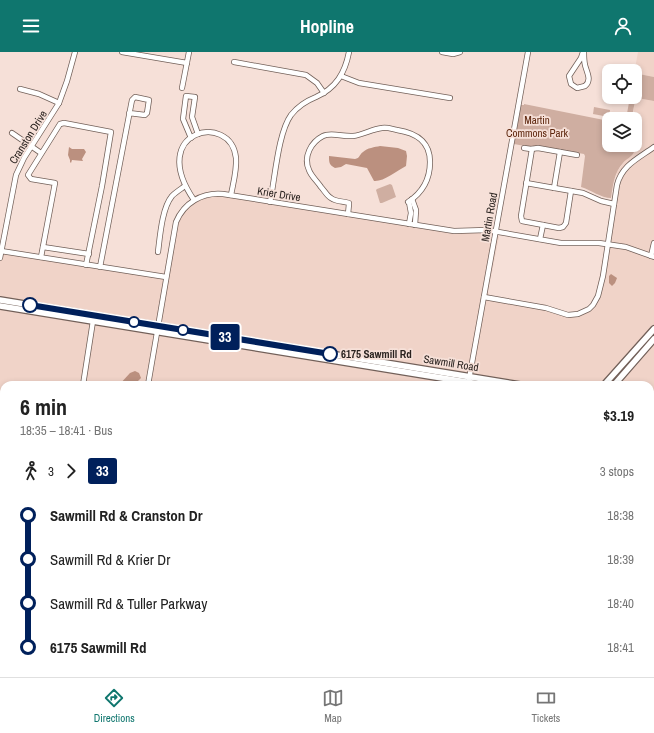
<!DOCTYPE html>
<meta charset="utf-8">
<style>
body{margin:0;font-family:"Archivo Narrow",sans-serif;background:#f2f2f2;color:#222;height:100vh;display:flex;flex-direction:column;font-size:15px;white-space:nowrap}
*{box-sizing:border-box;margin:0}
p{font-size:13px;color:#767676}
.icon{flex:none;width:22px;height:22px;fill:none;stroke:currentColor;stroke-width:2;stroke-linecap:round;stroke-linejoin:round}
.map{position:relative;flex:1;overflow:hidden}
.panel{position:absolute;left:0px;top:329px;width:654px;height:296px;display:flex;flex-direction:column;background:#fff;border-radius:12px 12px 0 0;box-shadow:0 2px 6px #0003}
.panel>*{flex:none}
.badge{padding:0 8px;border-radius:3px;font-size:14px;line-height:26px}
.fabs{position:absolute;left:602px;top:12px;display:grid;gap:8px}
.fabs a{display:grid;place-items:center;width:40px;height:40px;border-radius:8px;background:#fff;box-shadow:0 2px 6px #0003;font-size:20px}
.map>.badge{position:absolute;translate:-50% -50%;box-shadow:0 0 0 2px #fff}
.legs{display:flex;align-items:center;gap:6px;height:44px;padding:0 20px;font-size:13px}
.legs p{margin-inline-start:auto}
.head{display:flex;align-items:center;justify-content:space-between;height:68px;padding:0 20px}
h1{font-size:22px;font-weight:700;line-height:30px}
ul{padding:0 20px;list-style:none}
li{display:flex;align-items:center;gap:14px;height:44px;font-size:15px}
li i{display:grid;place-items:center;width:6px;height:100%;margin:0 5px;background:currentColor}
li i::after{content:'';width:10px;height:10px;margin:-5px;border:3px solid;border-radius:50%;background:#fff}
li p{margin-inline-start:auto}
li:first-child i{background:linear-gradient(#0000 50%,currentColor 0)}
li:last-child i{background:linear-gradient(currentColor 50%,#0000 0)}
header{display:flex;justify-content:space-between;align-items:center;height:52px;padding:0 20px;background:#0f766e;color:#fff;font-size:18px;font-weight:700}
.tab-bar{display:flex;justify-content:space-around;align-items:center;height:56px;border-top:1px solid #e0e0e0;background:#fff;font-size:11px;color:#767676}
.tab-bar a{display:grid;justify-items:center;gap:2px}
.tab-bar .selected{color:#0f766e}
.map>svg:first-child{display:block}
.built{fill:#f0d3c8}
.green{fill:#cfaea1}
.water{fill:#bb907f}
.lines{fill:none;stroke-linecap:round;stroke-linejoin:round}
.minor-casing{stroke:#726059;stroke-width:6}
.major-casing{stroke:#726059;stroke-width:8}
.minor{stroke:#fff;stroke-width:4.5}
.major{stroke:#fff;stroke-width:5.5}
.line-1-casing{stroke:#fff;stroke-width:9}
.line-1{stroke:#00205b;stroke-width:6}
.stop-1-dot{fill:#fff;stroke:#00205b;stroke-width:2}
.labels{text-anchor:middle;dominant-baseline:central;stroke-width:3.5;stroke-linejoin:round;paint-order:stroke}
.park-label{font-size:11px;fill:#5e270e;stroke:#f6e0d8}
.street-label{font-size:11px;fill:#29221f;stroke:#f6e0d8}
.stop-label{font-size:11px;font-weight:bold;fill:#29221f;stroke:#f6e0d8;text-anchor:start}
</style>
<header><svg class="icon" aria-label="menu" viewBox="0 0 24 24"><path d="M4 6h16M4 12h16M4 18h16"/></svg>Hopline<svg class="icon" aria-label="person" viewBox="0 0 24 24"><circle cx="12" cy="8" r="4"/><path d="M4 21q1-7 8-7t8 7"/></svg></header>
<div class="map">
<svg width="654" height="625" viewBox="0 0 654 625">
<rect width="100%" height="100%" fill="#f6e0d8"/>
<g class="built">
<polygon points="638,0 654,0 654,25 639,22 636,20 635,16"/>
<polygon points="637,46 654,49 654,353 650,352 650,333 534,333 0,246 0,196 162,223 164,221 173,174 179,159 185,152 196,143 204,141 222,139 456,177 490,175 499,185 488,240 490,244 554,256 569,261 574,261 585,257 589,254 596,243 607,185 617,120 633,97 623,95 622,93 635,93 635,67 631,67 633,64 635,48"/>
<polygon points="0,256 91,271 81,333 4,333 4,449 0,448"/>
<polygon points="93,269 485,333 83,333"/>
<polygon points="650,367 654,368 654,616 650,619"/>
<polygon points="320,621 648,621 644,625 319,625"/>
</g>
<g class="green">
<path d="M635,16L639,22L654,25V49L637,46C633,52 634,60 631,67H626L630,45H635Z"/>
<path d="M524,52L609,69V93H622L623,95L633,97L634,100C632,105 626,107 623,111C614,121 613,133 611,146C601,146 591,138 581,135L585,104L584,102L538,94L530,95L514,92L521,53H524Z"/>
<polygon points="594,55 610,58 609,65 593,62"/>
<polygon points="390,132 392,133 396,145 382,151 380,151 376,138 377,137"/>
<polygon points="0,450 4,450 4,621 320,621 319,625 0,625"/>
<polygon points="650,588 654,588 654,604 650,609"/>
</g>
<g class="water">
<path d="M380,94L398,96L406,99L407,104L406,114C397,119 383,130 374,129L367,116L346,112L341,115L335,116C329,113 329,110 329,104L355,107C360,106 359,103 363,100C367,96 375,95 380,94Z"/>
<polygon points="69,95 72,97 84,97 86,100 82,107 83,109 72,108 71,111 70,110 70,108 68,103"/>
<polygon points="611,222 617,226 615,231 612,234 609,231 609,224"/>
<polygon points="135,319 139,321 141,326 135,332 119,333 130,321"/>
</g>
<g class="lines">
<defs>
<g id="minor">
<polyline points="122,0 187,11"/>
<polyline points="442,0 453,2 460,0"/>
<path d="M583,0L581,6L569,24L571,32L577,36L585,34C592,28 587,21 585,13C584,9 584,4 584,0"/>
<polyline points="234,10 306,23 317,31 324,41"/>
<polyline points="341,24 359,31 450,46"/>
<polyline points="182,36 189,0"/>
<polyline points="20,37 39,42 59,51"/>
<polyline points="12,81 41,101"/>
<polyline points="191,86 183,67 186,44 195,45 192,65 198,82"/>
<polyline points="524,96 531,97 538,96 577,103"/>
<polyline points="532,97 521,164 522,169 559,176 563,175 566,171 571,139"/>
<polyline points="526,131 583,141 601,149 614,152"/>
<polyline points="554,136 560,100"/>
<polyline points="412,147 416,158 415,173"/>
<path d="M194,148C146,78 231,59 236,106C237,118 233,132 231,143"/>
<path d="M270,150C275,127 278,81 291,63C298,54 306,49 316,45C336,36 345,21 349,0"/>
<path d="M348,162L349,152V151C343,149 336,150 331,146C327,144 324,138 321,135C317,129 311,124 309,118C303,105 311,90 323,84C331,80 343,85 353,84C363,83 372,77 382,76C387,75 392,77 397,78C416,81 430,89 430,110C430,127 422,141 408,150"/>
<polyline points="409,172 411,161 409,150"/>
<polyline points="540,187 543,173"/>
<polyline points="43,195 89,202"/>
<polyline points="1,199 166,225"/>
<path d="M158,200C160,184 162,156 172,144C176,140 181,137 185,134"/>
<polyline points="651,204 654,191"/>
<polyline points="41,205 55,131 31,127 28,123 60,72 64,71 111,80 102,134 86,213"/>
<polyline points="0,206 16,123 24,106 59,51 67,29 75,0"/>
<polyline points="100,215 132,48 135,45 149,48 147,61 145,63 129,61"/>
<path d="M484,245L546,256L568,263L578,262L589,257L593,253L598,244L603,224L617,133C622,113 639,106 654,95"/>
<polyline points="83,333 93,269"/>
<path d="M148,333L176,170C184,151 202,140 223,142L454,179L487,178L561,191H599L626,195L654,205"/>
<polyline points="468,333 528,0"/>
<polyline points="650,430 654,430"/>
<polyline points="440,621 445,625"/>
<polyline points="429,625 434,621"/>
<polyline points="598,625 598,621"/>
<polyline points="646,625 654,618"/>
</g>
<g id="major">
<polyline points="0,248 520,333"/>
<polyline points="0,254 485,333"/>
<polyline points="604,333 654,277"/>
<polyline points="614,333 654,287"/>
<polyline points="650,354 654,355"/>
<polyline points="650,362 654,362"/>
<polyline points="359,625 361,621"/>
</g>
</defs>
<use href="#minor" class="minor-casing"/>
<use href="#major" class="major-casing"/>
<use href="#minor" class="minor"/>
<use href="#major" class="major"/>
</g>
<g class="lines">
<defs>
<polyline id="line-1" points="30,253 330,302"/>
</defs>
<use href="#line-1" class="line-1-casing"/>
<use href="#line-1" class="line-1"/>
</g>
<g class="stop-1-dot">
<circle cx="30" cy="253" r="7"/>
<circle cx="134" cy="270" r="5"/>
<circle cx="183" cy="278" r="5"/>
<circle cx="330" cy="302" r="7"/>
</g>
<g class="labels">
<g class="park-label">
<text x="537" y="68">Martin<tspan x="537" dy="13">Commons Park</tspan></text>
</g>
<g class="street-label">
<text transform="translate(28 85) rotate(-58)">Cranston Drive</text>
<text transform="translate(279 142) rotate(9)">Krier Drive</text>
<text transform="translate(489 165) rotate(-80)">Martin Road</text>
<text transform="translate(451 311) rotate(9)">Sawmill Road</text>
</g>
<g class="stop-label">
<text x="341" y="302">6175 Sawmill Rd</text>
</g>
</g>
</svg>
<div class="fabs">
<a><svg class="icon" aria-label="locate" viewBox="0 0 24 24"><circle cx="12" cy="12" r="6"/><path d="M12 2v4M12 18v4M2 12h4M18 12h4"/></svg></a>
<a><svg class="icon" aria-label="layers" viewBox="0 0 24 24"><path d="M12 4l9 5-9 5-9-5zM3 14l9 5 9-5"/></svg></a>
</div>
<b class="badge" style="left:225px;top:285px;background:#00205b;color:#fff">33</b>
<section class="panel">
<div class="head"><div><h1>6 min</h1><p>18:35 – 18:41 · Bus</p></div><b>$3.19</b></div>
<div class="legs"><svg class="icon" aria-label="walk" viewBox="0 0 24 24"><circle cx="13" cy="4" r="2"/><path d="M13 8l-2 6 4 7M11 14l-3 7M7 12l3-4h3l4 4"/></svg>3<svg class="icon" aria-label="forward" viewBox="0 0 24 24"><path d="M9 5l7 7-7 7"/></svg><b class="badge" style="background:#00205b;color:#fff">33</b><p>3 stops</p></div>
<ul>
<li><i style="color:#00205b"></i><b>Sawmill Rd &amp; Cranston Dr</b><p>18:38</p></li>
<li><i style="color:#00205b"></i><span>Sawmill Rd &amp; Krier Dr</span><p>18:39</p></li>
<li><i style="color:#00205b"></i><span>Sawmill Rd &amp; Tuller Parkway</span><p>18:40</p></li>
<li><i style="color:#00205b"></i><b>6175 Sawmill Rd</b><p>18:41</p></li>
</ul>
</section>
</div>
<nav class="tab-bar">
<a class="selected"><svg class="icon" aria-label="directions" viewBox="0 0 24 24"><path d="M12 3l9 9-9 9-9-9zM9 14v-3h6M13 9l2 2-2 2"/></svg>Directions</a>
<a><svg class="icon" aria-label="map" viewBox="0 0 24 24"><path d="M3 6l6-2 6 2 6-2v14l-6 2-6-2-6 2zM9 4v14M15 6v14"/></svg>Map</a>
<a><svg class="icon" aria-label="tickets" viewBox="0 0 24 24"><path d="M3 7h18v10H3zM15 7v10"/></svg>Tickets</a>
</nav>
